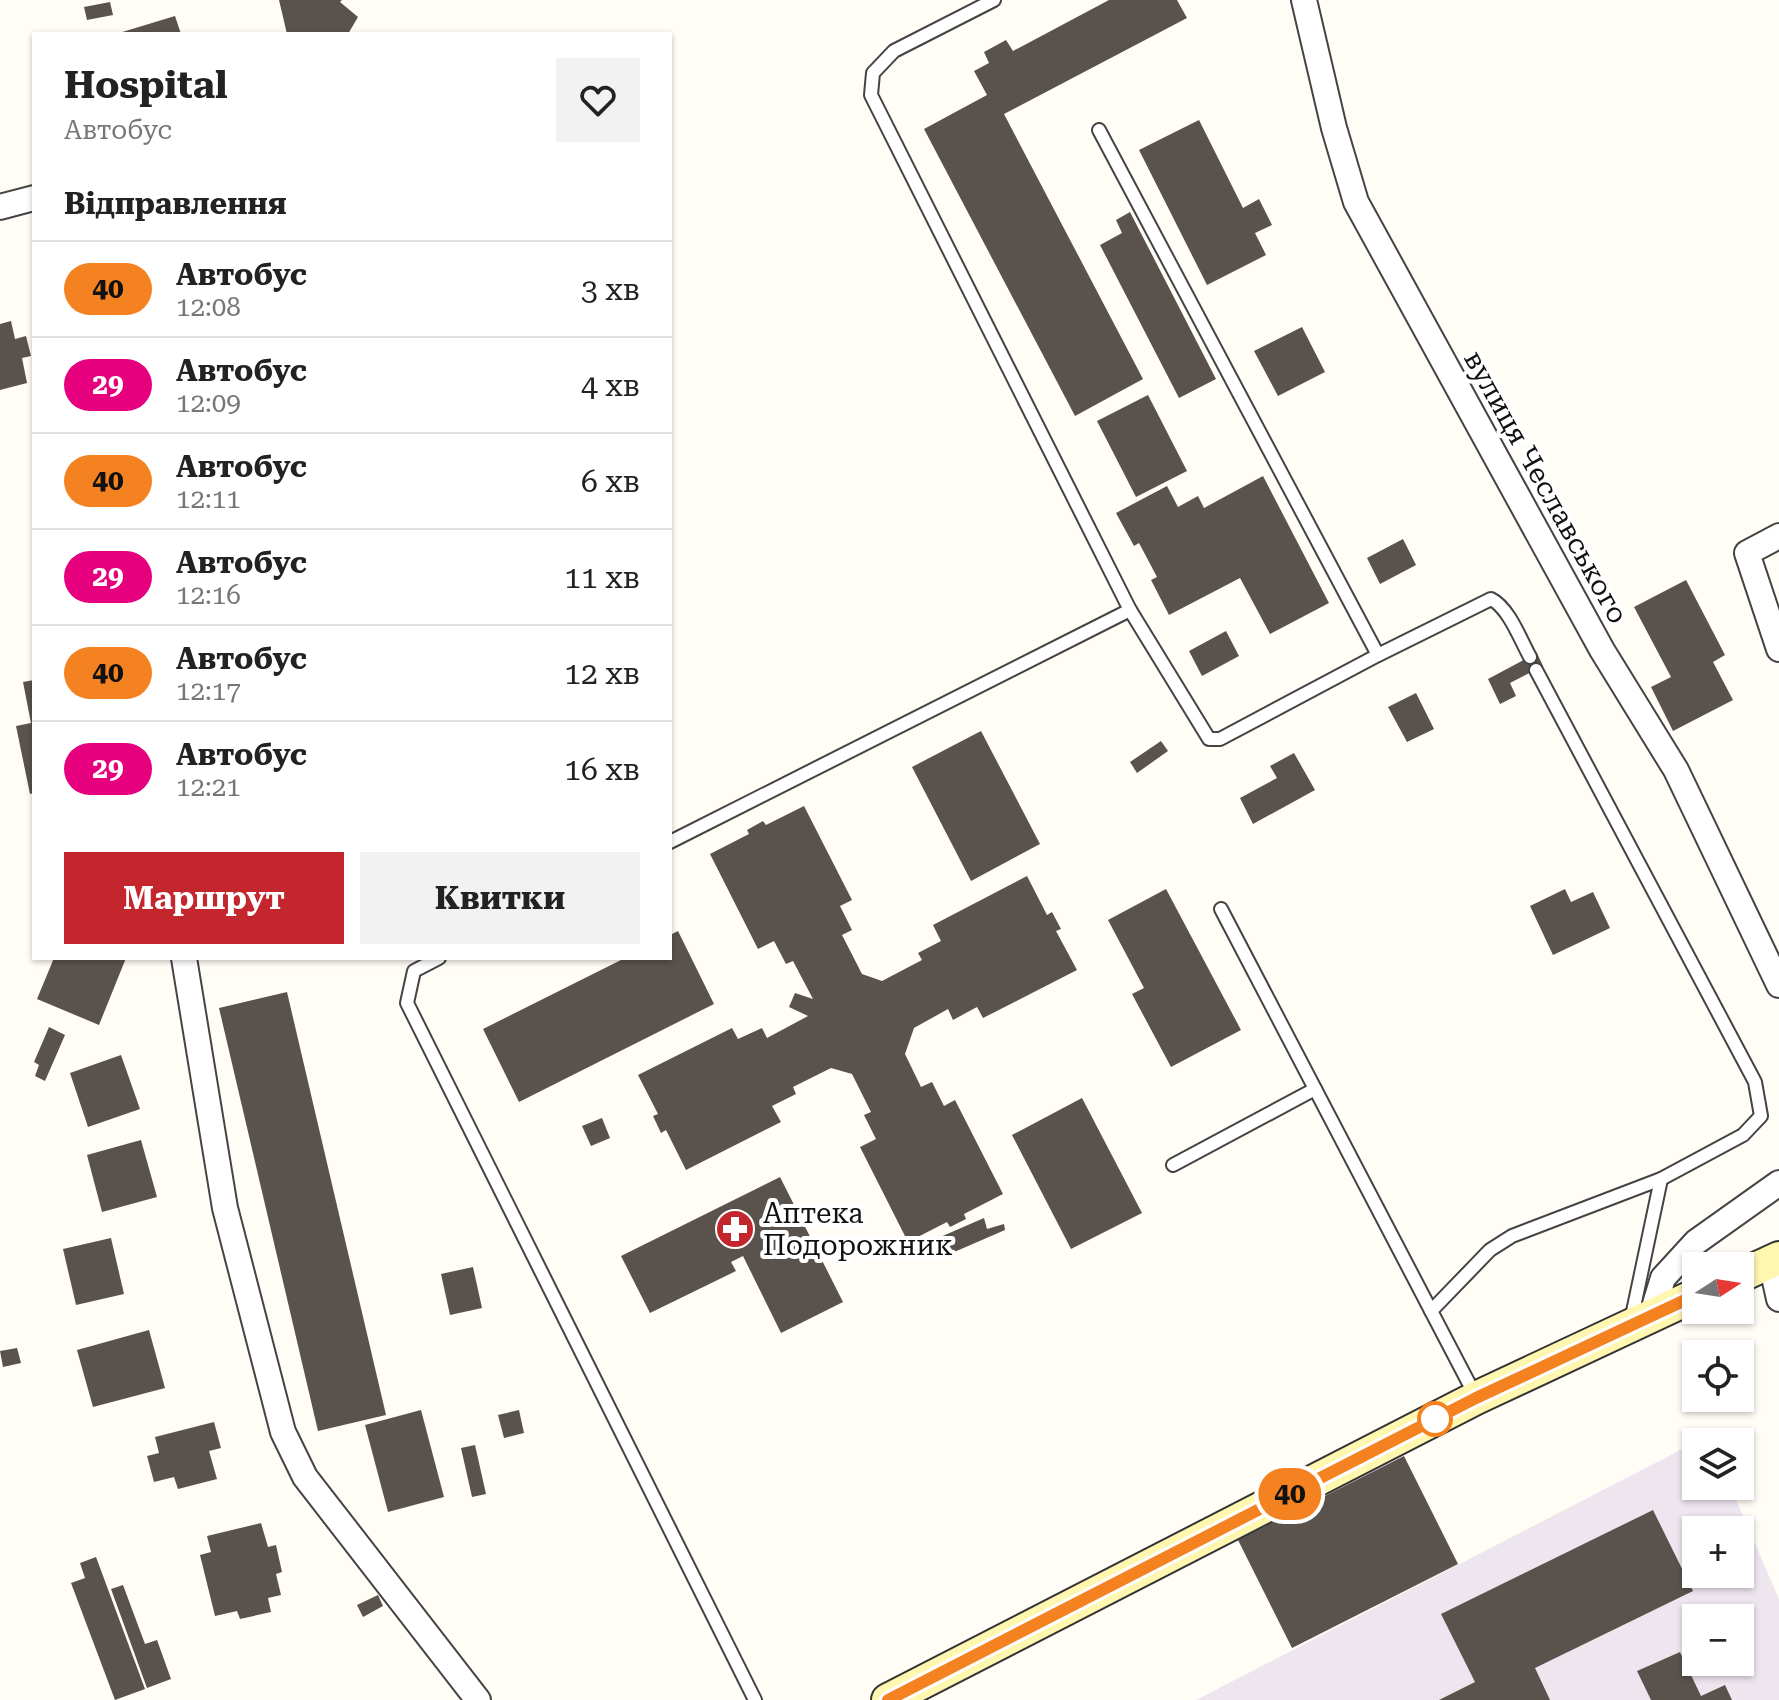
<!DOCTYPE html>
<html lang="uk">
<meta charset="utf-8">
<style>
body{margin:0;font-family:"Roboto Serif",serif;background:#f2f2f2;color:#222;height:100vh;display:flex;flex-direction:column;font-size:30px;white-space:nowrap}
*{box-sizing:border-box;margin:0}
p{font-size:26px;color:#767676}
.icon{flex:none;width:44px;height:44px;fill:none;stroke:currentColor;stroke-width:2;stroke-linecap:round;stroke-linejoin:round}
.map{position:relative;flex:1;overflow:hidden}
.panel{position:absolute;left:32px;top:32px;width:640px;height:928px;display:flex;flex-direction:column;background:#fff;border-radius:0px;box-shadow:0 2px 6px #0004}
.panel>*{flex:none}
.badge{padding:0 16px;border-radius:26px;font-size:28px;line-height:52px}
.needle{width:52px;rotate:78deg}
.buttons{position:absolute;left:1682px;top:1252px;display:grid;gap:16px}
.buttons a{display:grid;place-items:center;width:72px;height:72px;border-radius:0px;background:#fff;box-shadow:0 2px 6px #0004;font-size:40px}
.map>.badge{position:absolute;translate:-50% -50%;box-shadow:0 0 0 4px #fff}
h2{padding:0 32px;font-size:30px;line-height:72px}
.round{display:grid;place-items:center;flex:none;width:84px;height:84px;border-radius:0px;background:#f2f2f2}
.summary{display:flex;align-items:center;justify-content:space-between;height:136px;padding:0 32px}
h1{font-size:38px;font-weight:700;line-height:60px}
.primary-button{display:flex;gap:16px;margin-top:auto;padding:16px 32px}
.primary-button a{flex:1;height:92px;border-radius:0px;background:#c4262e;color:#fff;font-size:32px;font-weight:700;line-height:92px;text-align:center}
.primary-button a+a{background:#f2f2f2;color:#222}
ul{padding:0;list-style:none}
li{display:flex;align-items:center;gap:24px;height:96px;padding:0 32px;border-top:2px solid #e0e0e0}
li div{flex:1}
li b{display:block;font-size:30px}
li em{font-style:normal}
li .badge{min-width:88px;font-weight:700;text-align:center}
.map>svg:first-child{display:block}
.industrial{fill:#eee6ef;fill-rule:evenodd}
.building{fill:#5a524d}
.lines{fill:none;stroke-linecap:round;stroke-linejoin:round}
.lane-casing{stroke:#444;stroke-width:16}
.street-casing{stroke:#444;stroke-width:28}
.secondary-casing{stroke:#333;stroke-width:36}
.lane{stroke:#fff;stroke-width:12}
.street{stroke:#fff;stroke-width:24}
.secondary{stroke:#fff6b0;stroke-width:32}
.line-casing{stroke:#fff;stroke-width:18}
.line{stroke:#f58220;stroke-width:12}
.stop-dot{fill:#fff;stroke:#f58220;stroke-width:4}
.labels{text-anchor:middle;dominant-baseline:central;stroke-width:8;stroke-linejoin:round;paint-order:stroke}
.street-label{font-size:28px;fill:#111;stroke:#fff}
.poi-label{font-size:28px;fill:#111;stroke:#fff;text-anchor:start}
</style>
<div class="map">
<svg width="1779" height="1700" viewBox="0 0 1779 1700">
<rect width="100%" height="100%" fill="#fffdf5"/>
<path class="industrial" d="M1696,1442V1486H1730L1779,1599V1700H1196ZM1696,1530H1740V1574H1696ZM1696,1618H1740V1662H1696Z"/>
<g class="building">
<polygon points="279,0 342,0 340,2 358,17 348,34 287,34"/>
<polygon points="1109,0 1177,0 1187,18 1004,114 1143,379 1075,416 924,129 987,95 974,71 989,63 984,52 1006,40 1013,51"/>
<polygon points="110,2 113,15 87,20 84,7"/>
<polygon points="175,16 181,34 119,34 119,33"/>
<polygon points="1199,120 1243,208 1259,199 1272,225 1255,233 1266,255 1207,285 1139,150"/>
<polygon points="1130,212 1216,379 1179,398 1100,245 1122,233 1116,220"/>
<polygon points="11,321 15,339 26,336 31,356 22,358 27,383 0,390 0,324"/>
<polygon points="1302,327 1325,372 1278,396 1254,351"/>
<polygon points="1148,395 1187,471 1136,497 1097,421"/>
<polygon points="1263,476 1329,603 1270,634 1240,578 1169,615 1151,580 1157,577 1139,543 1134,546 1116,513 1167,486 1178,507 1198,496 1204,508"/>
<polygon points="1403,539 1416,565 1380,584 1367,558"/>
<polygon points="1686,580 1725,655 1713,662 1733,700 1673,731 1651,687 1671,677 1634,607"/>
<polygon points="1226,631 1239,656 1202,676 1189,651"/>
<polygon points="1537,653 1543,666 1510,683 1516,696 1500,704 1488,679"/>
<polygon points="34,680 34,793 30,794 16,726 31,723 23,682"/>
<polygon points="1416,693 1434,729 1407,742 1388,707"/>
<polygon points="981,731 1040,844 971,881 912,767"/>
<polygon points="1161,741 1168,751 1137,773 1130,762"/>
<polygon points="1294,753 1315,790 1253,824 1240,798 1277,778 1270,766"/>
<polygon points="804,806 852,900 840,906 852,930 842,935 862,974 882,981 922,960 918,953 941,941 933,925 1027,876 1047,915 1052,912 1061,929 1056,931 1077,970 983,1018 977,1007 953,1020 948,1009 914,1028 905,1054 921,1087 932,1082 944,1106 955,1100 1003,1194 964,1214 966,1219 950,1227 947,1222 908,1242 860,1147 876,1139 864,1115 871,1112 852,1074 831,1068 793,1087 796,1094 772,1106 781,1122 686,1170 666,1130 661,1133 653,1116 658,1114 638,1075 732,1028 738,1039 762,1028 767,1038 808,1016 789,1007 795,993 813,999 793,961 786,964 774,941 758,949 710,854 749,834 747,830 763,821 766,825"/>
<polygon points="1166,889 1241,1030 1171,1067 1132,994 1144,988 1108,920"/>
<polygon points="1565,889 1571,902 1593,892 1610,928 1553,955 1530,906"/>
<polygon points="678,931 714,1004 519,1102 483,1029 625,958 670,958 670,935"/>
<polygon points="54,958 126,958 99,1025 37,999"/>
<polygon points="287,992 386,1415 318,1431 219,1008"/>
<polygon points="49,1027 65,1035 45,1081 35,1076 39,1065 34,1062"/>
<polygon points="121,1055 140,1109 88,1127 70,1073"/>
<polygon points="1082,1098 1142,1213 1071,1249 1012,1135"/>
<polygon points="602,1118 610,1138 591,1146 582,1126"/>
<polygon points="141,1140 157,1197 102,1212 87,1155"/>
<polygon points="780,1177 843,1302 781,1333 743,1256 731,1262 736,1271 650,1313 621,1256"/>
<polygon points="984,1218 987,1229 1004,1224 1005,1230 945,1256 938,1238"/>
<polygon points="111,1238 124,1294 76,1305 63,1249"/>
<polygon points="473,1267 482,1308 450,1315 441,1274"/>
<polygon points="149,1330 165,1388 93,1407 77,1350"/>
<polygon points="17,1348 21,1363 3,1367 0,1351"/>
<polygon points="421,1410 444,1497 388,1512 365,1425"/>
<polygon points="519,1410 524,1433 504,1438 498,1415"/>
<polygon points="214,1422 221,1448 209,1451 217,1479 178,1489 174,1477 154,1482 147,1456 159,1453 155,1437"/>
<polygon points="475,1445 486,1494 472,1497 461,1448"/>
<polygon points="1404,1456 1458,1564 1292,1648 1238,1540"/>
<polygon points="1653,1510 1693,1591 1535,1668 1550,1700 1439,1700 1475,1682 1441,1614"/>
<polygon points="261,1523 268,1547 276,1545 282,1572 276,1574 281,1595 268,1598 271,1612 240,1619 237,1611 215,1616 200,1555 211,1552 207,1536"/>
<polygon points="96,1557 145,1689 115,1700 71,1583 85,1578 80,1563"/>
<polygon points="123,1585 145,1644 157,1640 171,1679 147,1688 111,1589"/>
<polygon points="378,1595 383,1606 363,1617 357,1605"/>
<polygon points="1680,1652 1701,1696 1725,1685 1732,1700 1651,1700 1637,1671"/>
</g>
<g class="lines">
<defs>
<g id="lane">
<path d="M994,0L894,51L873,73L871,95L1130,610L1209,739H1220L1378,655L1491,599C1509,608 1520,639 1530,657"/>
<polyline points="1099,130 1378,655"/>
<polyline points="1536,670 1755,1082 1761,1116 1743,1135 1661,1179 1631,1321"/>
<polyline points="670,842 1130,610"/>
<polyline points="1221,909 1475,1395"/>
<polyline points="439,958 414,971 407,1003 755,1700"/>
<polyline points="1173,1165 1315,1089"/>
<polyline points="1431,1311 1490,1250 1512,1236 1661,1179"/>
</g>
<g id="street">
<polyline points="1304,0 1334,128 1356,202 1602,650 1676,770 1779,985"/>
<polyline points="0,207 34,198"/>
<polyline points="1779,536 1747,553 1779,649"/>
<polyline points="184,958 225,1208 283,1432 305,1477 478,1700"/>
<polyline points="1771,1263 1779,1299"/>
<polyline points="1652,1314 1663,1278 1696,1242 1779,1183"/>
</g>
<g id="secondary">
<polyline points="1740,1276 1779,1258"/>
<polyline points="888,1700 1476,1398 1696,1295"/>
</g>
</defs>
<use href="#lane" class="lane-casing"/>
<use href="#street" class="street-casing"/>
<use href="#secondary" class="secondary-casing"/>
<use href="#lane" class="lane"/>
<use href="#street" class="street"/>
<use href="#secondary" class="secondary"/>
</g>
<g class="lines">
<defs>
<polyline id="line" points="888,1700 1476,1398 1696,1295"/>
</defs>
<use href="#line" class="line-casing"/>
<use href="#line" class="line"/>
</g>
<defs>
<symbol id="pharmacy-disc" viewBox="-11 -11 22 22"><circle r="9.5" fill="#c4262e" stroke="#fff"/><path d="M-2-6h4v4h4v4h-4v4h-4v-4h-4v-4h4Z" fill="#fff"/></symbol>
</defs>
<g fill-rule="evenodd">
<use href="#pharmacy-disc" x="713" y="1207" width="44" height="44"/>
</g>
<circle class="stop-dot" cx="1435" cy="1419" r="16"/>
<g class="labels">
<g class="street-label">
<text transform="translate(1546 487) rotate(61)">вулиця Чеславського</text>
</g>
<g class="poi-label">
<text x="763" y="1213">Аптека<tspan x="763" dy="32">Подорожник</tspan></text>
</g>
</g>
</svg>
<div class="buttons">
<a><svg class="needle" viewBox="-14 -14 28 28"><path d="M0-13l5 13h-10z" fill="#e53935"/><path d="M0 13l5-13h-10z" fill="#767676"/></svg></a>
<a><svg class="icon" aria-label="locate" viewBox="0 0 24 24"><circle cx="12" cy="12" r="6"/><path d="M12 2v4M12 18v4M2 12h4M18 12h4"/></svg></a>
<a><svg class="icon" aria-label="layers" viewBox="0 0 24 24"><path d="M12 4l9 5-9 5-9-5zM3 14l9 5 9-5"/></svg></a>
<a>+</a>
<a>−</a>
</div>
<b class="badge" style="left:1290px;top:1494px;background:#f58220;color:#111">40</b>
<section class="panel">
<div class="summary"><div><h1>Hospital</h1><p>Автобус</p></div><a class="round"><svg class="icon" aria-label="heart" viewBox="0 0 24 24"><path d="M12 20l-8-8c-3-5 5-10 8-4 3-6 11-1 8 4z"/></svg></a></div>
<h2>Відправлення</h2>
<ul>
<li><span class="badge" style="background:#f58220;color:#111">40</span><div><b>Автобус</b><p>12:08</p></div><em>3 хв</em></li>
<li><span class="badge" style="background:#e6007e;color:#fff">29</span><div><b>Автобус</b><p>12:09</p></div><em>4 хв</em></li>
<li><span class="badge" style="background:#f58220;color:#111">40</span><div><b>Автобус</b><p>12:11</p></div><em>6 хв</em></li>
<li><span class="badge" style="background:#e6007e;color:#fff">29</span><div><b>Автобус</b><p>12:16</p></div><em>11 хв</em></li>
<li><span class="badge" style="background:#f58220;color:#111">40</span><div><b>Автобус</b><p>12:17</p></div><em>12 хв</em></li>
<li><span class="badge" style="background:#e6007e;color:#fff">29</span><div><b>Автобус</b><p>12:21</p></div><em>16 хв</em></li>
</ul>
<div class="primary-button"><a>Маршрут</a><a>Квитки</a></div>
</section>
</div>
